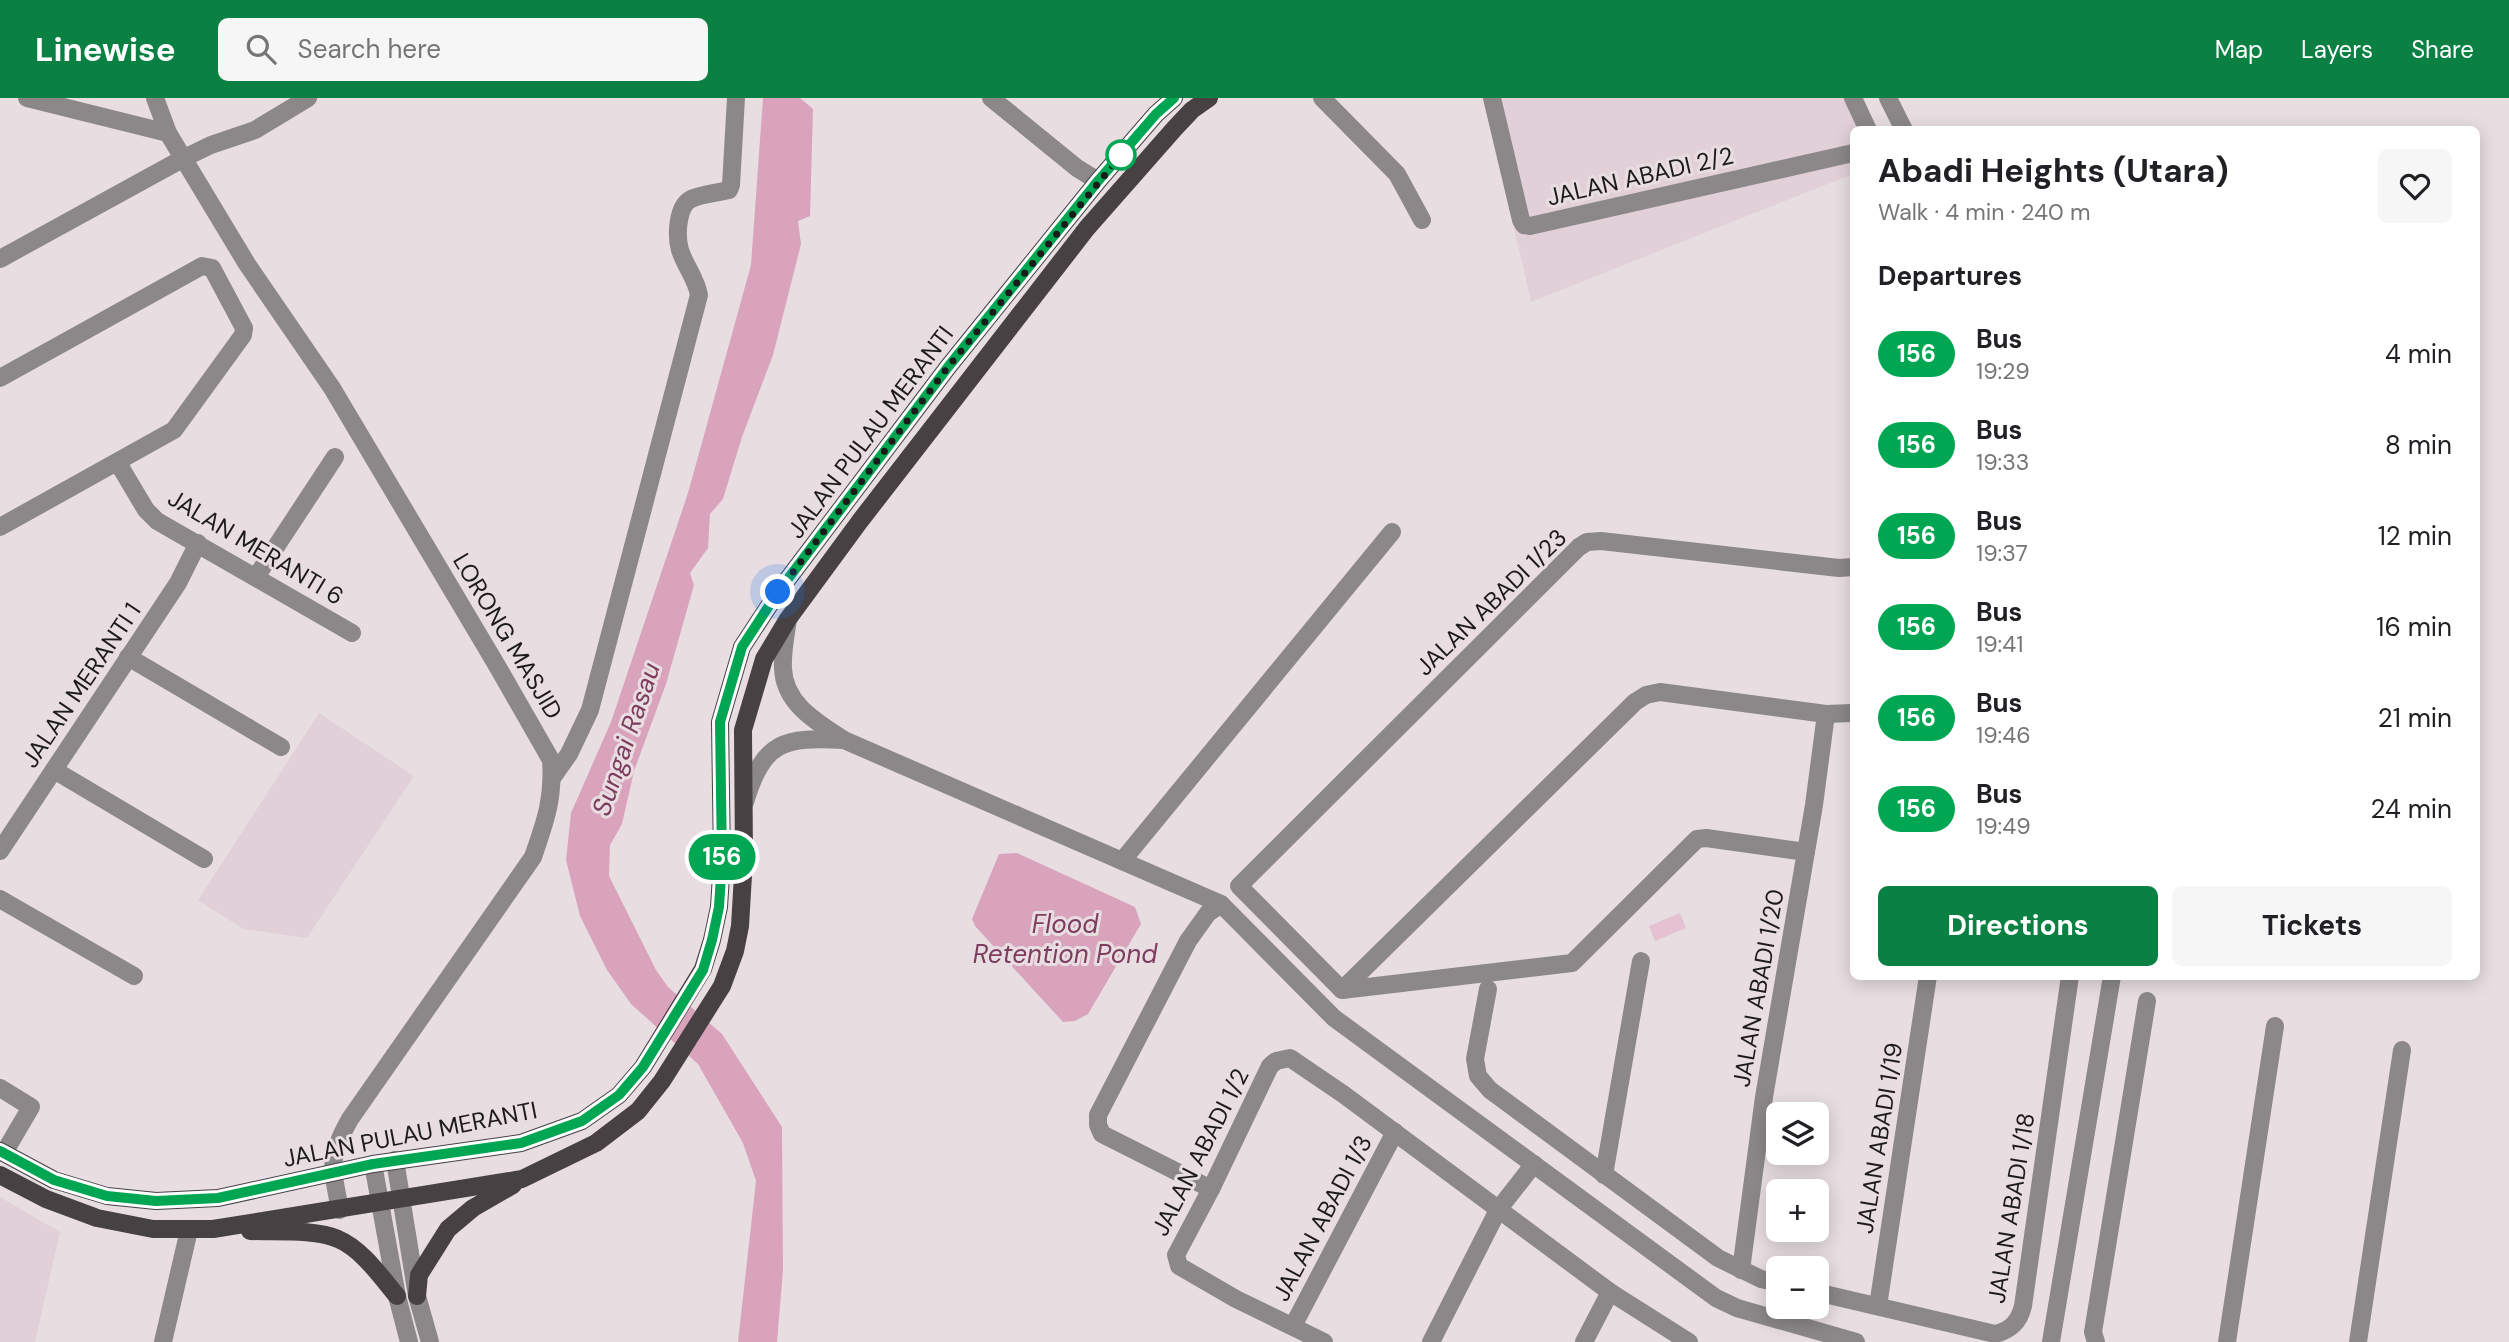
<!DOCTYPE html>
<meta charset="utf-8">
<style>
body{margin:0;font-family:"DM Sans",sans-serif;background:#f6f6f6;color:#202124;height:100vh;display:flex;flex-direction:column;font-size:26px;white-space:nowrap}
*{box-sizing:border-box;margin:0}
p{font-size:23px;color:#757577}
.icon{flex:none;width:38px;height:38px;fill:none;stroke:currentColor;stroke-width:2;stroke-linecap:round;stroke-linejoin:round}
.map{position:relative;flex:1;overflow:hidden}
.details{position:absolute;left:1850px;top:28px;width:630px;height:854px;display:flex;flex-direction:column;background:#fff;border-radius:10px;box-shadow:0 4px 18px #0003}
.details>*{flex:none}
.badge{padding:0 14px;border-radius:23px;font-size:24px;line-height:46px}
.buttons{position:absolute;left:1766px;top:1004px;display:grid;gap:14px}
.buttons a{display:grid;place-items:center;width:63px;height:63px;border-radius:10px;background:#fff;box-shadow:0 4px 18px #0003;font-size:35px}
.you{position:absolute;width:35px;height:35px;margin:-18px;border:5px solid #fff;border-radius:50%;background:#1a73e8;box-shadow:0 0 0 10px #1a73e833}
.map>.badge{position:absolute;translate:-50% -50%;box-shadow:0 0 0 4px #fff}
h2{padding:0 28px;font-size:26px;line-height:63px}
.round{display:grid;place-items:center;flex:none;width:74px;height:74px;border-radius:10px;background:#f6f6f6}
.summary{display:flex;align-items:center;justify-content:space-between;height:119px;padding:0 28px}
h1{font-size:33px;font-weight:700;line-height:52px}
.action{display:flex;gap:14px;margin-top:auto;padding:14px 28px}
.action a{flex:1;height:80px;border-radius:10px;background:#0b8043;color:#fff;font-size:28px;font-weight:700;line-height:80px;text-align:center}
.action a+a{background:#f6f6f6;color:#202124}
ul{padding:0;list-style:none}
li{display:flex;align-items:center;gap:21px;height:91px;padding:0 28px}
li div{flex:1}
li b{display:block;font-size:26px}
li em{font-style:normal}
li .badge{min-width:77px;font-weight:700;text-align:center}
header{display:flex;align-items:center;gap:42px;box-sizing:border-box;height:98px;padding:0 35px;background:#0b8043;color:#fff}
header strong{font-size:33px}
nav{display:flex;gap:38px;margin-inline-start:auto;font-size:24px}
.search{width:490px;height:63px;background:#f6f6f6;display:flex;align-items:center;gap:18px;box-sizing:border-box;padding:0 24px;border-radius:10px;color:#757577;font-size:26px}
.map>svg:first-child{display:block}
.built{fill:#e2d0d8}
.green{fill:#e4c2d1}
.water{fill:#d9a3bc}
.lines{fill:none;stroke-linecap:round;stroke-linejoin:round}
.minor{stroke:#8c888a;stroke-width:18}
.major{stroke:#474144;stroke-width:18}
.line-casing{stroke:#fff;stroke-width:16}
.line{stroke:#00a651;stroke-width:10}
.walk{stroke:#1d1a1b;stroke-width:7;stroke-dasharray:0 12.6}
.stop-dot{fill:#fff;stroke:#00a651;stroke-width:3.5}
.labels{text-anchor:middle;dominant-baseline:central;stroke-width:6;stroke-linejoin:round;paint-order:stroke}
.street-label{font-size:24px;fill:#1d1a1b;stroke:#e8dee2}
.water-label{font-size:26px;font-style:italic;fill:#7e3c5e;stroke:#e8dee2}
</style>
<header>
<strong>Linewise</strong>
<div class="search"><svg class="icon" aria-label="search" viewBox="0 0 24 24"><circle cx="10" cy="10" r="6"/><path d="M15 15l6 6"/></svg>Search here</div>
<nav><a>Map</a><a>Layers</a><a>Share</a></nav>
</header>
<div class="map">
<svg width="2509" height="1244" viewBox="0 0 2509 1244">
<rect width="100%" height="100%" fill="#e8dee2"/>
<g class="built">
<polygon points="1484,0 1856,0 1872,31 1853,32 1853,76 1531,204"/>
<polygon points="319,615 414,678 307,840 243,831 198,802"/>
<polygon points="0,1099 60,1134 35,1244 0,1244"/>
</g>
<polygon class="green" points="1680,815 1686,830 1655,843 1649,828"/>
<g class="water">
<polygon points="763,0 800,0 813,11 810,118 798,123 801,146 773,257 742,339 723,401 710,416 708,450 690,475 694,487 666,586 634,673 622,726 610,747 609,778 656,872 668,889 722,936 782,1029 783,1172 777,1244 738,1244 756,1083 743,1045 698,966 631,906 607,872 580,818 566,762 571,715 611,624 688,395 751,167"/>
<polygon points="1017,755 1135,809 1141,826 1088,916 1075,923 1063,924 975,828 972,821 999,756"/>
</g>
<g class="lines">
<g class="minor">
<polyline points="27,0 168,35"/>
<path d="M155,0L168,35L247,166L332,290L496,566L551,662C554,701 545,724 533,759L350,1021C327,1062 332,1068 340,1112"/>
<polyline points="991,0 1077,70 1098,83"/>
<polyline points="1322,0 1397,76 1422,122"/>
<polyline points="1492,0 1521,122 1524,127 1530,128 1853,55"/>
<polyline points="1853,0 1868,32"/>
<polyline points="1888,0 1904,32"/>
<polyline points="0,161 184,60 211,47 255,32 308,0"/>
<polyline points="0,280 202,168 212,170 244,230 243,237 174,332 0,429"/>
<polyline points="118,365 146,412 157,423 352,535"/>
<polyline points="256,479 335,359"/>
<path d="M788,521C786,537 782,554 783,570C784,606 817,624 844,642L1221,806L1334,920L1716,1200L1737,1210L1856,1244"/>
<polyline points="128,559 281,649"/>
<polyline points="54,672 204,761"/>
<path d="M552,680L569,656L590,612L699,197C696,180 685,168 680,152C676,138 677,108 691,101C702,96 717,95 729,92L731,87L736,0"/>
<path d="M745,704C764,642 784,639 844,642"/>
<polyline points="0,753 178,485 198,445"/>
<polyline points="1806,754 1706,740 1697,741 1572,865 1342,892 1239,788 1579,449 1587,444 1601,443 1839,470 1853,469"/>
<polyline points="1122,763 1392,434"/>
<polyline points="0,801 134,878"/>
<polyline points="1488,891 1475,961 1478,978 1490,992 1718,1160 1761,1181 1778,1185"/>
<polyline points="1342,892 1635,604 1646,597 1660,594 1826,616 1853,615"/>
<polyline points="0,990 31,1009 4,1055"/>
<polyline points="395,1062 417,1198 430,1244"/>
<polyline points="373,1066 397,1198 409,1244"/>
<polyline points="1604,1077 1641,863"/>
<polyline points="1211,1091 1102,1036 1098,1027 1098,1017 1188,843 1208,815 1221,806"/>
<polyline points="1741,1172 1764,999 1814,707 1826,616"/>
<path d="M1816,1194L1995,1236C2011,1232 2019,1224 2023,1208L2070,878"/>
<polyline points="1878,1208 1928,878"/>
<polyline points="1293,1228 1395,1034"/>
<polyline points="163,1244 189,1132"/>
<polyline points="1324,1244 1236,1201 1179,1168 1176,1157 1211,1091 1270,968 1276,963 1290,960 1343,996 1610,1194 1689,1244"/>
<polyline points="1431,1244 1498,1112 1534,1066"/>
<polyline points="1584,1244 1610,1194"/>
<polyline points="2051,1244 2112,878"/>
<polyline points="2096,1244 2093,1234 2147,903"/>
<polyline points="2227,1244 2275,928"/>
<polyline points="2358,1244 2402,952"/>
</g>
<g class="major">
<polyline points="0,1053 54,1082 107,1098 156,1103 218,1100 373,1066 521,1045 582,1023 619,997 643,969 703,871 712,842 719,809 722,762 720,624 742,549 778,494 948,269 1098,83 1156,16 1174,0"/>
<polyline points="0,1077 46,1101 97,1120 153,1131 213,1131 522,1081 596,1045 638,1013 662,983 722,888 735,853 740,828 744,760 743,632 764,561 788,521 860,423 1087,130 1175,30 1192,12 1209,0"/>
<path d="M250,1133C275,1134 316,1131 338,1141C362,1151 381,1179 397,1198"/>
<polyline points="417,1198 419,1177 448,1131 473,1110 513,1087"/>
</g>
</g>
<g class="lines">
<defs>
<polyline id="line" points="0,1053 54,1082 107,1098 156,1103 218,1100 373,1066 521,1045 582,1023 619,997 643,969 703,872 712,842 719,809 722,762 720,624 742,549 778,494 948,269 1098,83 1156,16 1174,0"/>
</defs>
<use href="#line" class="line-casing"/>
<use href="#line" class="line"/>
<polyline class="walk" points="778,494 948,269 1127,50 1121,57"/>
</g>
<circle class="stop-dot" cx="1121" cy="57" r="14"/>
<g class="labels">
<g class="street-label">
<text transform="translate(1640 78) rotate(-13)">JALAN ABADI 2/2</text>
<text transform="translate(870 334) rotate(-53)">JALAN PULAU MERANTI</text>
<text transform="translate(256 449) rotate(31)">JALAN MERANTI 6</text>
<text transform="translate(1491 504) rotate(-44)">JALAN ABADI 1/23</text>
<text transform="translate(508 538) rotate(59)">LORONG MASJID</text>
<text transform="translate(81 587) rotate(-56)">JALAN MERANTI 1</text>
<text transform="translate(1758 890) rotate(-80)">JALAN ABADI 1/20</text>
<text transform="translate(410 1036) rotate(-11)">JALAN PULAU MERANTI</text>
<text transform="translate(1879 1040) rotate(-81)">JALAN ABADI 1/19</text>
<text transform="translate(1200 1054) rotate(-63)">JALAN ABADI 1/2</text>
<text transform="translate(2011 1110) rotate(-81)">JALAN ABADI 1/18</text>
<text transform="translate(1322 1120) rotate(-62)">JALAN ABADI 1/3</text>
</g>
<g class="water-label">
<text transform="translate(626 641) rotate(-71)">Sungai Rasau</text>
<text x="1065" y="826">Flood<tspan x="1065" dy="30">Retention Pond</tspan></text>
</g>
</g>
</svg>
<div class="buttons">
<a><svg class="icon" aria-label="layers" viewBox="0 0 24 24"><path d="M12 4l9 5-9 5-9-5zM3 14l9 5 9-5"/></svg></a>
<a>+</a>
<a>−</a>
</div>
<div class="you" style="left:778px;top:494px"></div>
<b class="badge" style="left:722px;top:759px;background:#00a651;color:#fff">156</b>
<section class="details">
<div class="summary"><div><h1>Abadi Heights (Utara)</h1><p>Walk · 4 min · 240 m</p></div><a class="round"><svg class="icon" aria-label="heart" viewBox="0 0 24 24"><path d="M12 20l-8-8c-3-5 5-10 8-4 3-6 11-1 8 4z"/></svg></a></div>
<h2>Departures</h2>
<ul>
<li><span class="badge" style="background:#00a651;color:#fff">156</span><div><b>Bus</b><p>19:29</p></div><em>4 min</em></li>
<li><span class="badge" style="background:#00a651;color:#fff">156</span><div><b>Bus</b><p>19:33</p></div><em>8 min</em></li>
<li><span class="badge" style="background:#00a651;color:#fff">156</span><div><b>Bus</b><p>19:37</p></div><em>12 min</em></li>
<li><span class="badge" style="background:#00a651;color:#fff">156</span><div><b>Bus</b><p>19:41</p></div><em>16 min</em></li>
<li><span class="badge" style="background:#00a651;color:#fff">156</span><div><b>Bus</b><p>19:46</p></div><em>21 min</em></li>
<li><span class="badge" style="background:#00a651;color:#fff">156</span><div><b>Bus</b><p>19:49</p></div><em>24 min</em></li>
</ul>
<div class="action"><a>Directions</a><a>Tickets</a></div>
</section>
</div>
